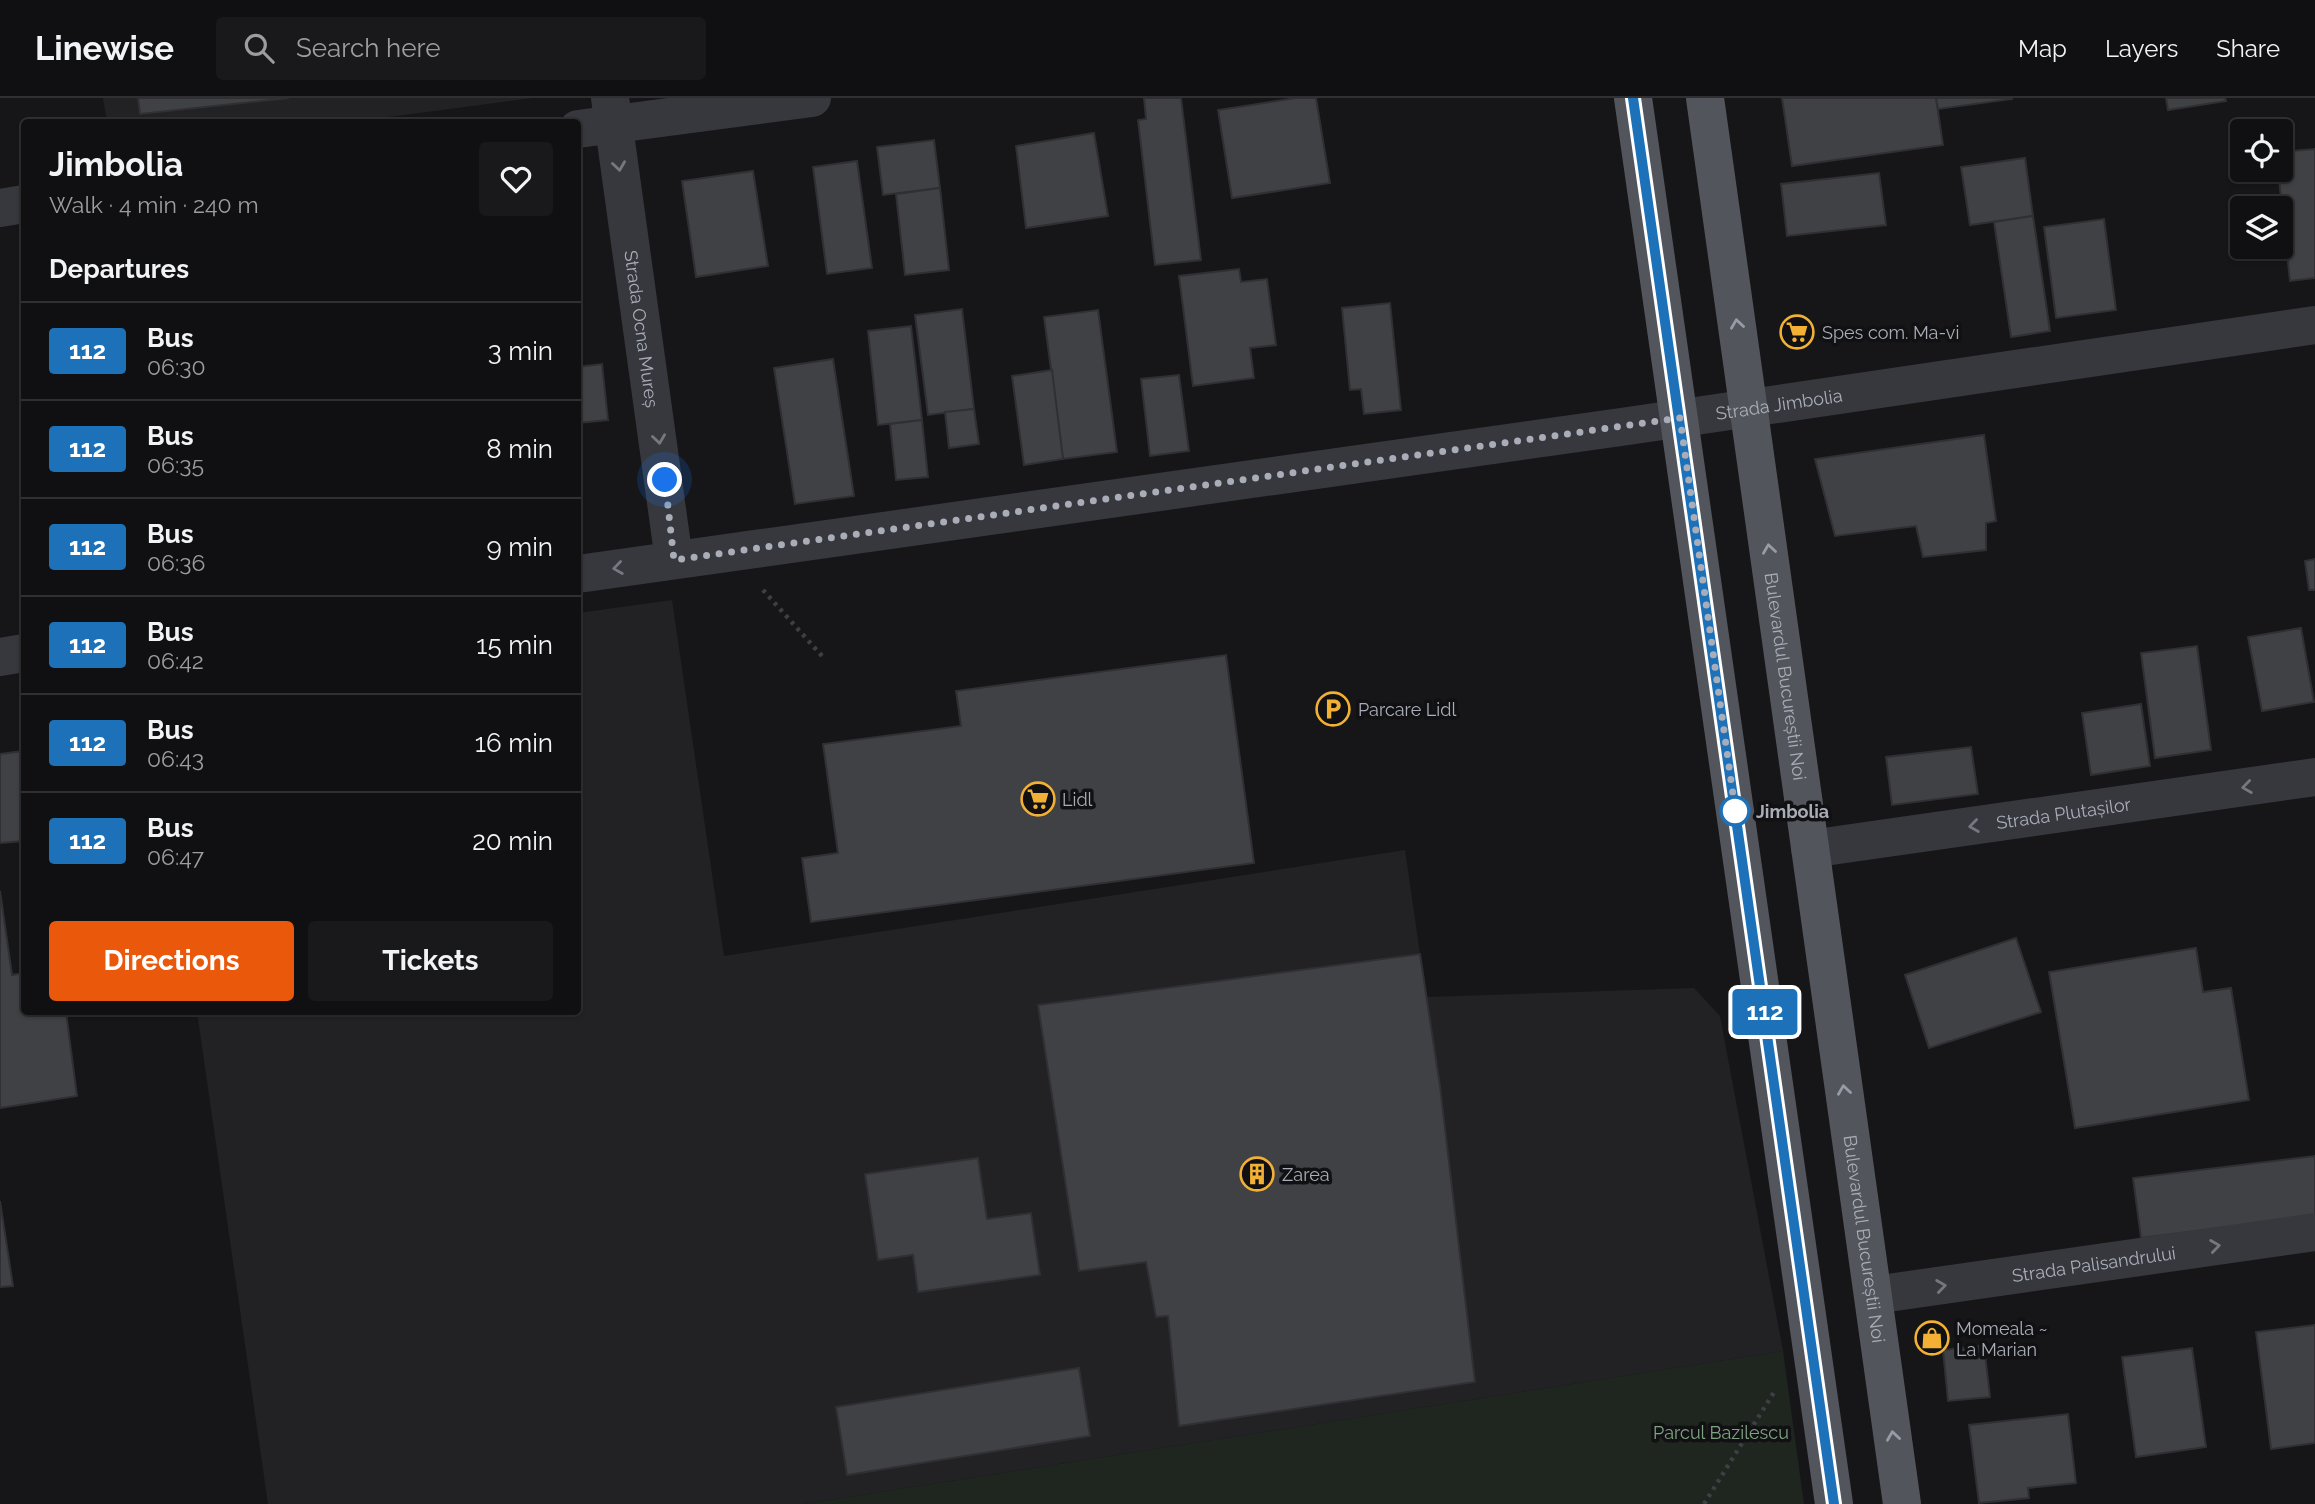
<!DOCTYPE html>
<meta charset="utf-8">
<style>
body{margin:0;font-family:Raleway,sans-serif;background:#19191b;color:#f1f3f6;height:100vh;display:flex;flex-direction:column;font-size:26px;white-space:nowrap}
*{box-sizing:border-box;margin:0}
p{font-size:23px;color:#9c9d9f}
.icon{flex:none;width:38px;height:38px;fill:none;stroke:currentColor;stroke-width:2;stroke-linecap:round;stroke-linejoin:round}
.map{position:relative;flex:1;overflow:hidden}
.side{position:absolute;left:21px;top:21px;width:560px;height:896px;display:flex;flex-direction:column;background:#101012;border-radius:7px;box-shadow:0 2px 5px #0004,0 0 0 2px #303032}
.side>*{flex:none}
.badge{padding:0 14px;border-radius:5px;font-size:24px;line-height:46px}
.fabs{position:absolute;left:2230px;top:21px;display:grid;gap:14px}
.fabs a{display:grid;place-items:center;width:63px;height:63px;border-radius:7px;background:#101012;box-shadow:0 2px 5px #0004,0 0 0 2px #303032;font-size:35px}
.you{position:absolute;width:35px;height:35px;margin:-18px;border:5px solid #fff;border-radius:50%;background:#1a73e8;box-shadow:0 0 0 10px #1a73e833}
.map>.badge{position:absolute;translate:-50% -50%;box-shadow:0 0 0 4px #fff}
h2{padding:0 28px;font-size:26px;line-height:63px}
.round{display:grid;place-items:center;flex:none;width:74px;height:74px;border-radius:7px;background:#19191b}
.head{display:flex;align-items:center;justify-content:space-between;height:119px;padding:0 28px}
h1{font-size:33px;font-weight:700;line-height:52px}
.button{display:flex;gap:14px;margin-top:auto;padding:14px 28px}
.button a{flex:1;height:80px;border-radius:7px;background:#ea580c;color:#fff;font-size:28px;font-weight:700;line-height:80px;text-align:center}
.button a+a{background:#19191b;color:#f1f3f6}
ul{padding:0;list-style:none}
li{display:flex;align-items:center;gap:21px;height:98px;padding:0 28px;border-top:2px solid #303032}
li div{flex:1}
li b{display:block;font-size:26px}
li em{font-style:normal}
li .badge{min-width:77px;font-weight:700;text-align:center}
header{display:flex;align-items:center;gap:42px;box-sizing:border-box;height:98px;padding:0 35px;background:#101012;border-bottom:2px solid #303032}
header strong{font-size:33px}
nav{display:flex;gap:38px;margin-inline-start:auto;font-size:24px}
.search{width:490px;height:63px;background:#19191b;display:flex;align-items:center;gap:18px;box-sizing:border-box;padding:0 24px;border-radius:7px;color:#9c9d9f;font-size:26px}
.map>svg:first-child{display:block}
.built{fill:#222225}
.green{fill:#1e261f}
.building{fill:#404145;stroke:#303034;stroke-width:2}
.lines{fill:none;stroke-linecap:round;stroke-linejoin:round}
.path{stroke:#3d3f44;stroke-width:4.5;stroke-dasharray:3.5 5;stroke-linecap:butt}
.minor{stroke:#37383d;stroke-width:38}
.primary{stroke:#53555c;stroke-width:38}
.oneway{stroke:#757881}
.oneway2{stroke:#979ba6}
.line-casing{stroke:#fff;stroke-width:16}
.line{stroke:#1d71b8;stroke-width:10}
.walk{stroke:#a8adb8;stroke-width:7;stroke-dasharray:0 12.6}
.stop-dot{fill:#fff;stroke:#1d71b8;stroke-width:3.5}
.labels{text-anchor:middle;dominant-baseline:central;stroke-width:7;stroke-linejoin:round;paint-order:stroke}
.street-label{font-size:18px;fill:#a8adb8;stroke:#111113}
.poi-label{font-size:18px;fill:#a8adb8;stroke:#111113;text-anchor:start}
.stop-label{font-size:18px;font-weight:bold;fill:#a8adb8;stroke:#111113;text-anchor:start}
.park-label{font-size:18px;fill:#7fa381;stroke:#111113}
</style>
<header>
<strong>Linewise</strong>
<div class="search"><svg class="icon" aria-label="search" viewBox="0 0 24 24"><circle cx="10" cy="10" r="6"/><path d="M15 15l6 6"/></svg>Search here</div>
<nav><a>Map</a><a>Layers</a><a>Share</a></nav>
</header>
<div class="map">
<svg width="2315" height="1406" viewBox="0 0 2315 1406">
<rect width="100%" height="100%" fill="#161618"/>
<g class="built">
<polygon points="103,0 533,0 351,24 107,24"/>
<polygon points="672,502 724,858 1405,752 1420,856 1038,907 1079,1172 1146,1164 1156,1219 1168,1218 1179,1328 1474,1284 1440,988 1426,899 1694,890 1720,918 1783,1253 804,1406 268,1406 197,914 578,914 578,515"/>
</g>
<polygon class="green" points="1783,1253 1804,1406 804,1406"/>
<g class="building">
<polygon points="138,0 289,0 140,16"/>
<polygon points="1144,0 1181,0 1201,162 1155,167 1138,22 1146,21"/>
<polygon points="1296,0 1316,0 1330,85 1232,100 1218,12"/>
<polygon points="1782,0 1936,0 1943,47 1792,68"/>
<polygon points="1936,0 2012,0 2012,1 1938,11"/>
<polygon points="2166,0 2225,0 2226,3 2168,12"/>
<polygon points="1094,35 1108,118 1026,130 1016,48"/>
<polygon points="934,42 940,90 883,97 877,49"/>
<polygon points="2315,51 2315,180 2290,183 2278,72 2280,54"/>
<polygon points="2025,60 2033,118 1970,127 1961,69"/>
<polygon points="857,63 872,170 827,176 813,69"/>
<polygon points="753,73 768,168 696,179 682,83"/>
<polygon points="1879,75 1886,127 1787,138 1781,86"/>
<polygon points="940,90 949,172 905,177 896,96"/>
<polygon points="2033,118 2050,233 2011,239 1994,124"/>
<polygon points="2104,121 2116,212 2056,220 2044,129"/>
<polygon points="1239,171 1241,184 1267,181 1276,247 1250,250 1254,280 1193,288 1179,178"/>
<polygon points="1390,205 1401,312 1364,316 1361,291 1350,292 1342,210"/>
<polygon points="962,211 974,311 928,317 915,217"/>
<polygon points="1098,212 1117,354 1063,361 1044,219"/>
<polygon points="911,228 922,322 878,327 868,233"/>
<polygon points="833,261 854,398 795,406 774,270"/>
<polygon points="602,266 608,322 578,325 578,269"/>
<polygon points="1052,272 1063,361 1024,367 1012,278"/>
<polygon points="1179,277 1189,353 1150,358 1141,281"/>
<polygon points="974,311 979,346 949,350 945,314"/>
<polygon points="922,322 928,379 896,382 890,326"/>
<polygon points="1984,337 1996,423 1986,425 1986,452 1923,459 1916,428 1835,438 1815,361"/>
<polygon points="2315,461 2315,492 2309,492 2305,463"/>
<polygon points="2301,530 2314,604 2262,613 2248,539"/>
<polygon points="2197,548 2211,652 2155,660 2141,555"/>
<polygon points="1226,557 1254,765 811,824 802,760 838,755 823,646 961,628 956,593"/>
<polygon points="2141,606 2150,668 2091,677 2082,615"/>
<polygon points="1971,649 1978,696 1892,707 1886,659"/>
<polygon points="24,653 24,743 0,745 0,656"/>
<polygon points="0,793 12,877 24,875 24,914 66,914 77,998 0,1010"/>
<polygon points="2016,840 2041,914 1929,950 1905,877"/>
<polygon points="2196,850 2203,894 2231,890 2249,1002 2075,1030 2049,874"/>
<polygon points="1420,856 1440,988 1475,1284 1179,1328 1168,1218 1156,1219 1146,1164 1079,1173 1038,907"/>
<polygon points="2315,1058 2315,1118 2141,1140 2133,1080"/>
<polygon points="978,1060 987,1121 1031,1115 1040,1177 918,1194 913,1157 878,1162 865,1076"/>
<polygon points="0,1103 13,1188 0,1189"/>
<polygon points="2315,1227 2315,1345 2271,1351 2256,1234"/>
<polygon points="1984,1247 1990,1299 1948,1303 1943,1252"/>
<polygon points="2192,1250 2206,1349 2136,1359 2122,1259"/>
<polygon points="1079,1270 1090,1338 847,1377 836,1309"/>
<polygon points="2068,1316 2076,1385 2028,1390 2029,1400 1979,1405 1969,1327"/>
</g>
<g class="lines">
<g class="path">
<polyline points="763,492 822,558"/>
<polyline points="1704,1406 1776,1291"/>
</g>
<g class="minor">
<path id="s1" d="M610,0L674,462"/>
<polyline points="578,31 812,0"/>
<polyline points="0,110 24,106"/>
<path id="s2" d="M578,476L1628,328L2315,227"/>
<polyline points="0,559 24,555"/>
<path id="s3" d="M1810,751L2315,679"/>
<path id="s4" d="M1874,1197L2315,1134"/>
</g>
<g class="primary">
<polyline points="1633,0 1834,1406"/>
<path id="s5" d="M1705,0L1902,1406"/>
</g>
</g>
<defs><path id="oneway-chevron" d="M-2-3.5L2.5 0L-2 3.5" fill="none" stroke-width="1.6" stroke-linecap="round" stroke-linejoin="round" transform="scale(1.75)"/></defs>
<g class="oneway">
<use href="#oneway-chevron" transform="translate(619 68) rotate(82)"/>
<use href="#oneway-chevron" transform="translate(659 341) rotate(82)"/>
<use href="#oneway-chevron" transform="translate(618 470) rotate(172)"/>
<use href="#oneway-chevron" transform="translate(2247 689) rotate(172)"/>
<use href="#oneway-chevron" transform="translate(1974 728) rotate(172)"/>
<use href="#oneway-chevron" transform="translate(2215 1148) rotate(-8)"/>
<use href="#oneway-chevron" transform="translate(1941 1188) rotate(-8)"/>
</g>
<g class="oneway2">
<use href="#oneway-chevron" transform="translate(1737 226) rotate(-98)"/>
<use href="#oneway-chevron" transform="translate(1769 451) rotate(-98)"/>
<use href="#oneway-chevron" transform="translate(1844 992) rotate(-98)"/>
<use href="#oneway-chevron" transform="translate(1893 1338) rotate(-98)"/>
</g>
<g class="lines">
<defs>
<polyline id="line" points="1633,0 1834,1406"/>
</defs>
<use href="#line" class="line-casing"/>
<use href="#line" class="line"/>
<polyline class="walk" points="665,382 674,462 1680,320 1736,718 1735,713"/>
</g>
<defs>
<symbol id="supermarket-ring" viewBox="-11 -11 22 22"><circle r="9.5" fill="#111113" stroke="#f2b134" stroke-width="1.5"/><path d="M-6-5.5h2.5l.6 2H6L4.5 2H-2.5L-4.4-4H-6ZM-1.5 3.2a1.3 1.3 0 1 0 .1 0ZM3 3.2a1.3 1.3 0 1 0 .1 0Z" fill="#f2b134"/></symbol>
<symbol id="parking-ring" viewBox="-11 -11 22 22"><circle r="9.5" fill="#111113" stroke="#f2b134" stroke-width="1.5"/><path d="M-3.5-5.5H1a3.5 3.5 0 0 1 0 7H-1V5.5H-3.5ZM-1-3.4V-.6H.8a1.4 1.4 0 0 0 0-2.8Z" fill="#f2b134"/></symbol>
<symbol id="building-ring" viewBox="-11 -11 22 22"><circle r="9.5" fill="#111113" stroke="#f2b134" stroke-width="1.5"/><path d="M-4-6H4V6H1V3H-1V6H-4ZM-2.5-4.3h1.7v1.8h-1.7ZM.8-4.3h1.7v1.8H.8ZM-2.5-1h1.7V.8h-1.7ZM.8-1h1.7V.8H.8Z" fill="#f2b134"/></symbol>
<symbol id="shop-ring" viewBox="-11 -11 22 22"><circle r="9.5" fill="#111113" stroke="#f2b134" stroke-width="1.5"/><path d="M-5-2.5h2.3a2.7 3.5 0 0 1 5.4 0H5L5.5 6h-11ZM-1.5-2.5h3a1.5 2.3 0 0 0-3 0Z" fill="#f2b134"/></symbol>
</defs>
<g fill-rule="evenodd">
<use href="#supermarket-ring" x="1778" y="215" width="38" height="38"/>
<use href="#parking-ring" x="1314" y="592" width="38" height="38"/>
<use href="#supermarket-ring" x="1019" y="682" width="38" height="38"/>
<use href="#building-ring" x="1238" y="1057" width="38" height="38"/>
<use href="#shop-ring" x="1913" y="1221" width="38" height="38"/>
</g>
<circle class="stop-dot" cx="1735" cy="713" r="14"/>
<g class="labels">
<g class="street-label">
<text stroke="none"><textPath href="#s1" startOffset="233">Strada Ocna Mureș</textPath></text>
<text stroke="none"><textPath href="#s2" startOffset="1213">Strada Jimbolia</textPath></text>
<text stroke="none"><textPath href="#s5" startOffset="584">Bulevardul Bucureștii Noi</textPath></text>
<text stroke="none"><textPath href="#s3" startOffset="256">Strada Plutașilor</textPath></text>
<text stroke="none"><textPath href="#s5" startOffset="1152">Bulevardul Bucureștii Noi</textPath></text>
<text stroke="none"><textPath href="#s4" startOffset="222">Strada Palisandrului</textPath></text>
</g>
<g class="poi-label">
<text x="1822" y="234">Spes com. Ma-vi</text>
<text x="1358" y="611">Parcare Lidl</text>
<text x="1062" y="701">Lidl</text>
<text x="1282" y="1076">Zarea</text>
<text x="1956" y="1230">Momeala ~<tspan x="1956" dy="21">La Marian</tspan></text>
</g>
<g class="stop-label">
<text x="1756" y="713">Jimbolia</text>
</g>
<g class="park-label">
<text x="1721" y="1334">Parcul Bazilescu</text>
</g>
</g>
</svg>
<div class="fabs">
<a><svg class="icon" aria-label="locate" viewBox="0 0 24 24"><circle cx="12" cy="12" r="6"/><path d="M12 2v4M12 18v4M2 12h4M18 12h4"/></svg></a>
<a><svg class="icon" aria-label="layers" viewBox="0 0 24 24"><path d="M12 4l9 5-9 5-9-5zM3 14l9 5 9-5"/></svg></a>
</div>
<div class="you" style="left:665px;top:382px"></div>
<b class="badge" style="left:1765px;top:914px;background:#1d71b8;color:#fff">112</b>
<section class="side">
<div class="head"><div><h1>Jimbolia</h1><p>Walk · 4 min · 240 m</p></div><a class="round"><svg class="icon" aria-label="heart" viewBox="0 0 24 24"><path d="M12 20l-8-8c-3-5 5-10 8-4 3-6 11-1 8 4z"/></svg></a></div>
<h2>Departures</h2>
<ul>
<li><span class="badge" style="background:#1d71b8;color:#fff">112</span><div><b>Bus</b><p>06:30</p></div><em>3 min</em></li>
<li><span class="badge" style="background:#1d71b8;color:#fff">112</span><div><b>Bus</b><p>06:35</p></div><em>8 min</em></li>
<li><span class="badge" style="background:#1d71b8;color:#fff">112</span><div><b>Bus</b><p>06:36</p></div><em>9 min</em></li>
<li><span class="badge" style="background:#1d71b8;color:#fff">112</span><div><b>Bus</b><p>06:42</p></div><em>15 min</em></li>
<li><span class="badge" style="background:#1d71b8;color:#fff">112</span><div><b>Bus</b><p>06:43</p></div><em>16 min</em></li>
<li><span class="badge" style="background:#1d71b8;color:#fff">112</span><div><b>Bus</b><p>06:47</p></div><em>20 min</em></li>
</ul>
<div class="button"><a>Directions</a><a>Tickets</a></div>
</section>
</div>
